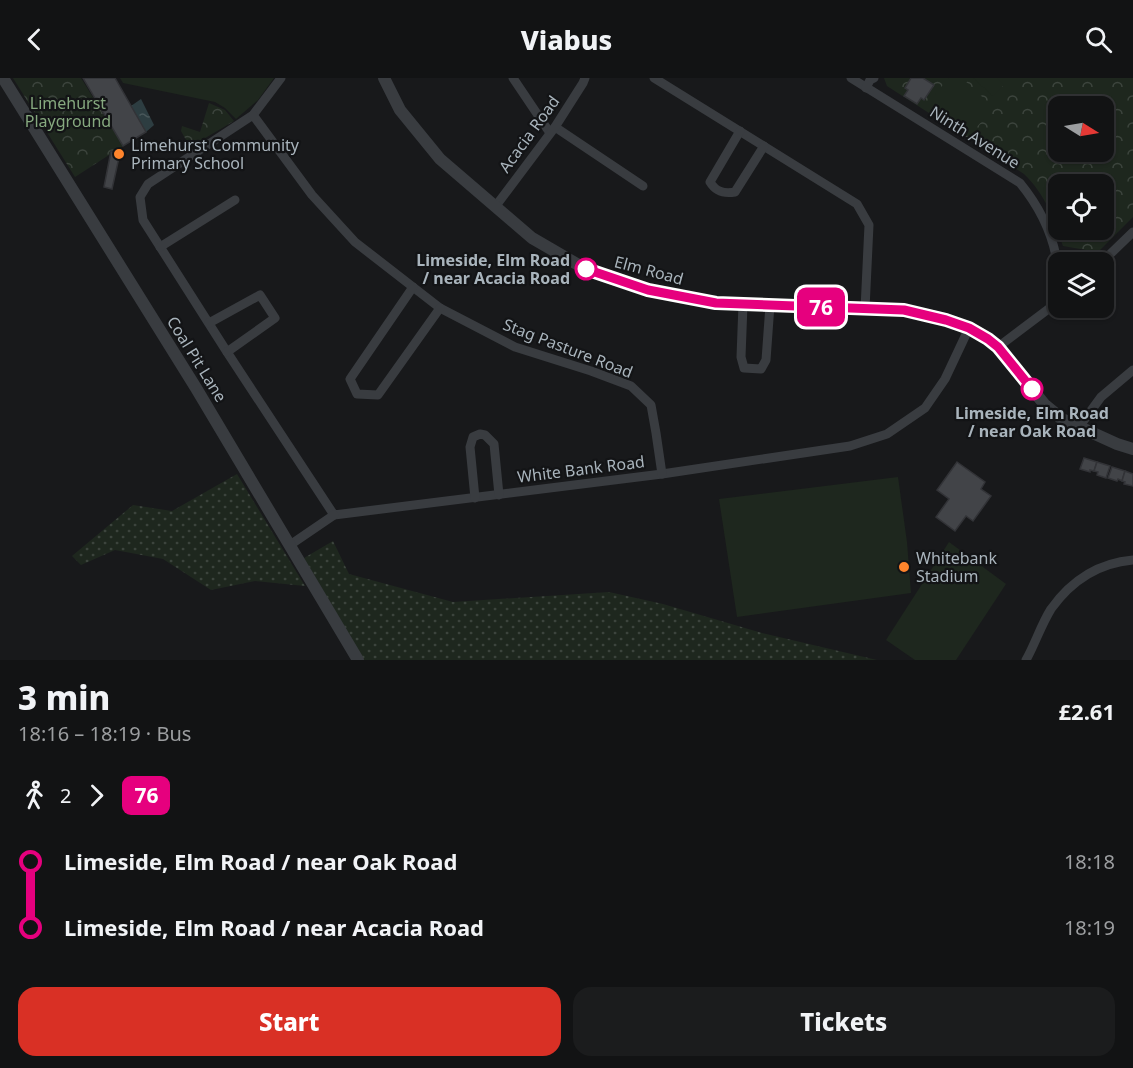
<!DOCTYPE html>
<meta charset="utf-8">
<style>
body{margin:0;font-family:"Noto Sans",sans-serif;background:#1b1c1d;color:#f1f3f6;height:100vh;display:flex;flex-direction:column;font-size:22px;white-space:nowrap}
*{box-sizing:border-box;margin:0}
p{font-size:20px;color:#9c9ea0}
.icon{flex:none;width:33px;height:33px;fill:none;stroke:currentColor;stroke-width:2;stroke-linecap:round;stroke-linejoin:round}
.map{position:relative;height:582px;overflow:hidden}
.sheet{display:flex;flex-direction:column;background:#121314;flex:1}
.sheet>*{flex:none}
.badge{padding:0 12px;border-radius:9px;font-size:21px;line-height:39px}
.needle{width:39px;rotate:101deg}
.fabs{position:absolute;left:1048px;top:18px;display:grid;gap:12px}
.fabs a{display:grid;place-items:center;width:66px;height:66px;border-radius:12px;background:#121314;box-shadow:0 2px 4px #0004,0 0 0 2px #313234;font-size:30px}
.map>.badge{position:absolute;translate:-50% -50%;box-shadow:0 0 0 3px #fff}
.legs{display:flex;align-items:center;gap:9px;height:66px;padding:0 18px;font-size:20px}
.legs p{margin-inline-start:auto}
.summary{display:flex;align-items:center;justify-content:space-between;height:102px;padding:0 18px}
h1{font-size:33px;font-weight:800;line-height:45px}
.button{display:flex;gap:12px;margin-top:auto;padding:12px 18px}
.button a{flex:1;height:69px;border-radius:18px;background:#d93025;color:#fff;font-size:24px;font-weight:800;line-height:69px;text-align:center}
.button a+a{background:#1b1c1d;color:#f1f3f6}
ul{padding:0 18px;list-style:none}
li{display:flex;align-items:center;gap:21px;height:66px;font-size:22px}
li i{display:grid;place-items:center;width:9px;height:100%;margin:0 8px;background:currentColor}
li i::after{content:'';width:15px;height:15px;margin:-8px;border:4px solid;border-radius:50%;background:#121314}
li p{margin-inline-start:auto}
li:first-child i{background:linear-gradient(#0000 50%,currentColor 0)}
li:last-child i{background:linear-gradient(currentColor 50%,#0000 0)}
header{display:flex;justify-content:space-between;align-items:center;height:78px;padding:0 18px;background:#121314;font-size:27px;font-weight:800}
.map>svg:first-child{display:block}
.grass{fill:url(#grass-dots)}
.forest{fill:url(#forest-crowns);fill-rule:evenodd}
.garden{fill:#1e271e}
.water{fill:url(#water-ripples)}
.building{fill:#424448;stroke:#323337;stroke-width:1.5}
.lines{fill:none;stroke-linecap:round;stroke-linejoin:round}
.minor{stroke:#393c40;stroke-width:9}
.tertiary{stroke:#393c40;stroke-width:12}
.line-1-casing{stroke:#fff;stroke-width:14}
.line-1{stroke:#e6007e;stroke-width:9}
.poi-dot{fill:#ff842c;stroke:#131416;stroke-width:2}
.stop-1-dot{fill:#fff;stroke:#e6007e;stroke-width:3}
.labels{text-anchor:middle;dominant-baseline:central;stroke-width:4.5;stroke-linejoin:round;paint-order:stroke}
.park-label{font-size:16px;fill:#86a97f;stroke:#131416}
.street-label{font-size:16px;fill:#a9b4bc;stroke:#131416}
.poi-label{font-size:16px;fill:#a9b4bc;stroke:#131416;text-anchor:start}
.stop-label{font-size:16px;font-weight:bold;fill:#a9b4bc;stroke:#131416;text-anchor:end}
</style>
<header><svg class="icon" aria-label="back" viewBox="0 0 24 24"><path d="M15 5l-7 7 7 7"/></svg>Viabus<svg class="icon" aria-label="search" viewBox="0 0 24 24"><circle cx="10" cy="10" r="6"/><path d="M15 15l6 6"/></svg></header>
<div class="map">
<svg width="1133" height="582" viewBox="0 0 1133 582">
<defs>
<pattern id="grass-dots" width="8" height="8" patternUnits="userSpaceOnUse" patternTransform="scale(1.5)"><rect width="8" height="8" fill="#1e271e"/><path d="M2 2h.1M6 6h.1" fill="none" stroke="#3c443d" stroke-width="1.8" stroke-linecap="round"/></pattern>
<pattern id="forest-crowns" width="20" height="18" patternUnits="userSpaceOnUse" patternTransform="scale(1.5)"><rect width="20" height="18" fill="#1e271e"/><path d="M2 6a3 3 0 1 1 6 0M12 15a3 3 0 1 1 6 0" fill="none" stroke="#3c443d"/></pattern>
<pattern id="water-ripples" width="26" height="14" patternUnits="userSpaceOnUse" patternTransform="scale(1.5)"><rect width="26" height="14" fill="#2d3d41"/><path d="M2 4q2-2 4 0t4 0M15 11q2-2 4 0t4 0" fill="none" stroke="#49575a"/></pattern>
</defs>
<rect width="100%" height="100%" fill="#18191b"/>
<g class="grass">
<polygon points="237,396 305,508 255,503 211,512 163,481 115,472 81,487 72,478 133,427 172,433"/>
<polygon points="333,463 349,496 453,524 609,514 663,526 762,555 877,582 364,582 304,480"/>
</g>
<g class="forest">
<polygon points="13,0 81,0 123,68 75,99"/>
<path d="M884,0H1133V139L1098,174L1063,168C1054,141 1045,116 1024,96L887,8ZM1059,28H1104V74H1059ZM1059,106H1104V152H1059Z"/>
<polygon points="209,25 225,32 234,43 190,69 181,53 182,48 200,54"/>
</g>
<g class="garden">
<polygon points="120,0 274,0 258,22 236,41 225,30 215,24 123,5"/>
<polygon points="949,0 962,0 994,30 973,53 935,16"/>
<polygon points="973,0 997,0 1004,7 993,18"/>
<polygon points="898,399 907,464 911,515 737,539 719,421"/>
<polygon points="949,464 1006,506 956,582 915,582 886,562"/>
</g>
<polygon class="water" points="141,21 154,47 146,54 131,28"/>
<g class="building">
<polygon points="83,0 115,0 146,54 123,68"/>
<polygon points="911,0 923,0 934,7 924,22 921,20 917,26 904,18 908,12 905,10"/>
<polygon points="111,73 120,75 112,111 104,109"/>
<polygon points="1073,174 1081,178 1078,184 1070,181"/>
<polygon points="1084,380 1097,384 1094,393 1090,392 1090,394 1080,391"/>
<polygon points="957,384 985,404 981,411 991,418 973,443 966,438 955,453 936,439 949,421 937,412"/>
<polygon points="1097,384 1110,388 1106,400 1097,397 1098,394 1094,393"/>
<polygon points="1112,389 1125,393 1122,403 1118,401 1117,403 1108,400"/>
<polygon points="1125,393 1133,396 1133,408 1124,406 1125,404 1122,403"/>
</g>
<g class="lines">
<g class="minor">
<polyline points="281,0 253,37 148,106 140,119 143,142 227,274 334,437 662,396 850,368 887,356 925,330 945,301 969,250"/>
<polyline points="513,0 550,55"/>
<polyline points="654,0 857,126 869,147 865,231"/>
<path d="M851,0L1020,105C1038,127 1050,149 1056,178C1058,187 1058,197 1059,206"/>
<polyline points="866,10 870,2 874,0"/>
<polyline points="253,37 312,117 355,164 440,230 515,269 591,293 631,308 651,327 656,355 662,396"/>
<polyline points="555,49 643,108"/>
<path d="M740,53L710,104C716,114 724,116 735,114L764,68"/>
<polyline points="495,129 555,49 583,5 585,0"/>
<polyline points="160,169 235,122"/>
<polyline points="1102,184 1133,154"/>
<polyline points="413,209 350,301 357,316 378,317 440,230"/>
<polyline points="743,226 741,279 744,290 761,291 766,282 770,227"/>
<polyline points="209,245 260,217 275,240 227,274"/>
<polyline points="998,269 1059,223"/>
<polyline points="1079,349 1101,319 1133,292"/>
<polyline points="475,420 470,369 473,359 480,356 485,357 494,366 499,417"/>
<polyline points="290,467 334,437"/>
<path d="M1026,582C1035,566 1041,547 1051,531C1071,503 1098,485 1133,482"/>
</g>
<g class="tertiary">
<polyline points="3,0 196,310 358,582"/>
<polyline points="384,0 400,32 440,81 532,160 582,189 648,212 716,225 904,232 946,241 969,250 988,261 998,269 1045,327 1062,341 1117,366 1133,371"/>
</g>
</g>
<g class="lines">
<defs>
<polyline id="line-1" points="586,191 648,212 716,225 904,232 946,242 969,250 988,261 998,269 1032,311"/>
</defs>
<use href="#line-1" class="line-1-casing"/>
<use href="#line-1" class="line-1"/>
</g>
<g class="poi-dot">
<circle cx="119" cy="76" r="6"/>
<circle cx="904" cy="489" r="6"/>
</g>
<g class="stop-1-dot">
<circle cx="586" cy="191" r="10"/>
<circle cx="1032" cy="311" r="10"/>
</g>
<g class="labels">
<g class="park-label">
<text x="68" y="25">Limehurst<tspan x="68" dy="18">Playground</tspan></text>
</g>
<g class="street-label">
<text transform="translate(529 56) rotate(-54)">Acacia Road</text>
<text transform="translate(975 59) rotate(32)">Ninth Avenue</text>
<text transform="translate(649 192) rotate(15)">Elm Road</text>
<text transform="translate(568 270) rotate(21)">Stag Pasture Road</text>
<text transform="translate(197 281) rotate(58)">Coal Pit Lane</text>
<text transform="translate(581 391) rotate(-7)">White Bank Road</text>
</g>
<g class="poi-label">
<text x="131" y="67">Limehurst Community<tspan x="131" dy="18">Primary School</tspan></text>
<text x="916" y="480">Whitebank<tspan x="916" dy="18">Stadium</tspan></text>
</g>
<g class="stop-label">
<text x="570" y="182">Limeside, Elm Road<tspan x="570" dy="18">/ near Acacia Road</tspan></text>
<text x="1032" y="335" text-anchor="middle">Limeside, Elm Road<tspan x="1032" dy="18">/ near Oak Road</tspan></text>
</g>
</g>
</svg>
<div class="fabs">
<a><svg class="needle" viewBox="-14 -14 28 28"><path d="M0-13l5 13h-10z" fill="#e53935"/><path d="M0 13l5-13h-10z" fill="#9c9ea0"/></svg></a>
<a><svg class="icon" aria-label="locate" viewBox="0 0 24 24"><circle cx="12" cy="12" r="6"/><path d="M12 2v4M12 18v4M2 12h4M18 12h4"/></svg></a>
<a><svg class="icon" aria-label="layers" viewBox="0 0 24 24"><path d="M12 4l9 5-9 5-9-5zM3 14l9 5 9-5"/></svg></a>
</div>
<b class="badge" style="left:821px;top:229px;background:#e6007e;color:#fff">76</b>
</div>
<section class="sheet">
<div class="summary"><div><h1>3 min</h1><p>18:16 – 18:19 · Bus</p></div><b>£2.61</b></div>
<div class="legs"><svg class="icon" aria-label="walk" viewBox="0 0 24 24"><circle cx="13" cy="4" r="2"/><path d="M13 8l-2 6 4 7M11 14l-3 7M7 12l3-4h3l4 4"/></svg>2<svg class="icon" aria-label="forward" viewBox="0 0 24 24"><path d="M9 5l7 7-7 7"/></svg><b class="badge" style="background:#e6007e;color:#fff">76</b></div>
<ul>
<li><i style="color:#e6007e"></i><b>Limeside, Elm Road / near Oak Road</b><p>18:18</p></li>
<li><i style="color:#e6007e"></i><b>Limeside, Elm Road / near Acacia Road</b><p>18:19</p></li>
</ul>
<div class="button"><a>Start</a><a>Tickets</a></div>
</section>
